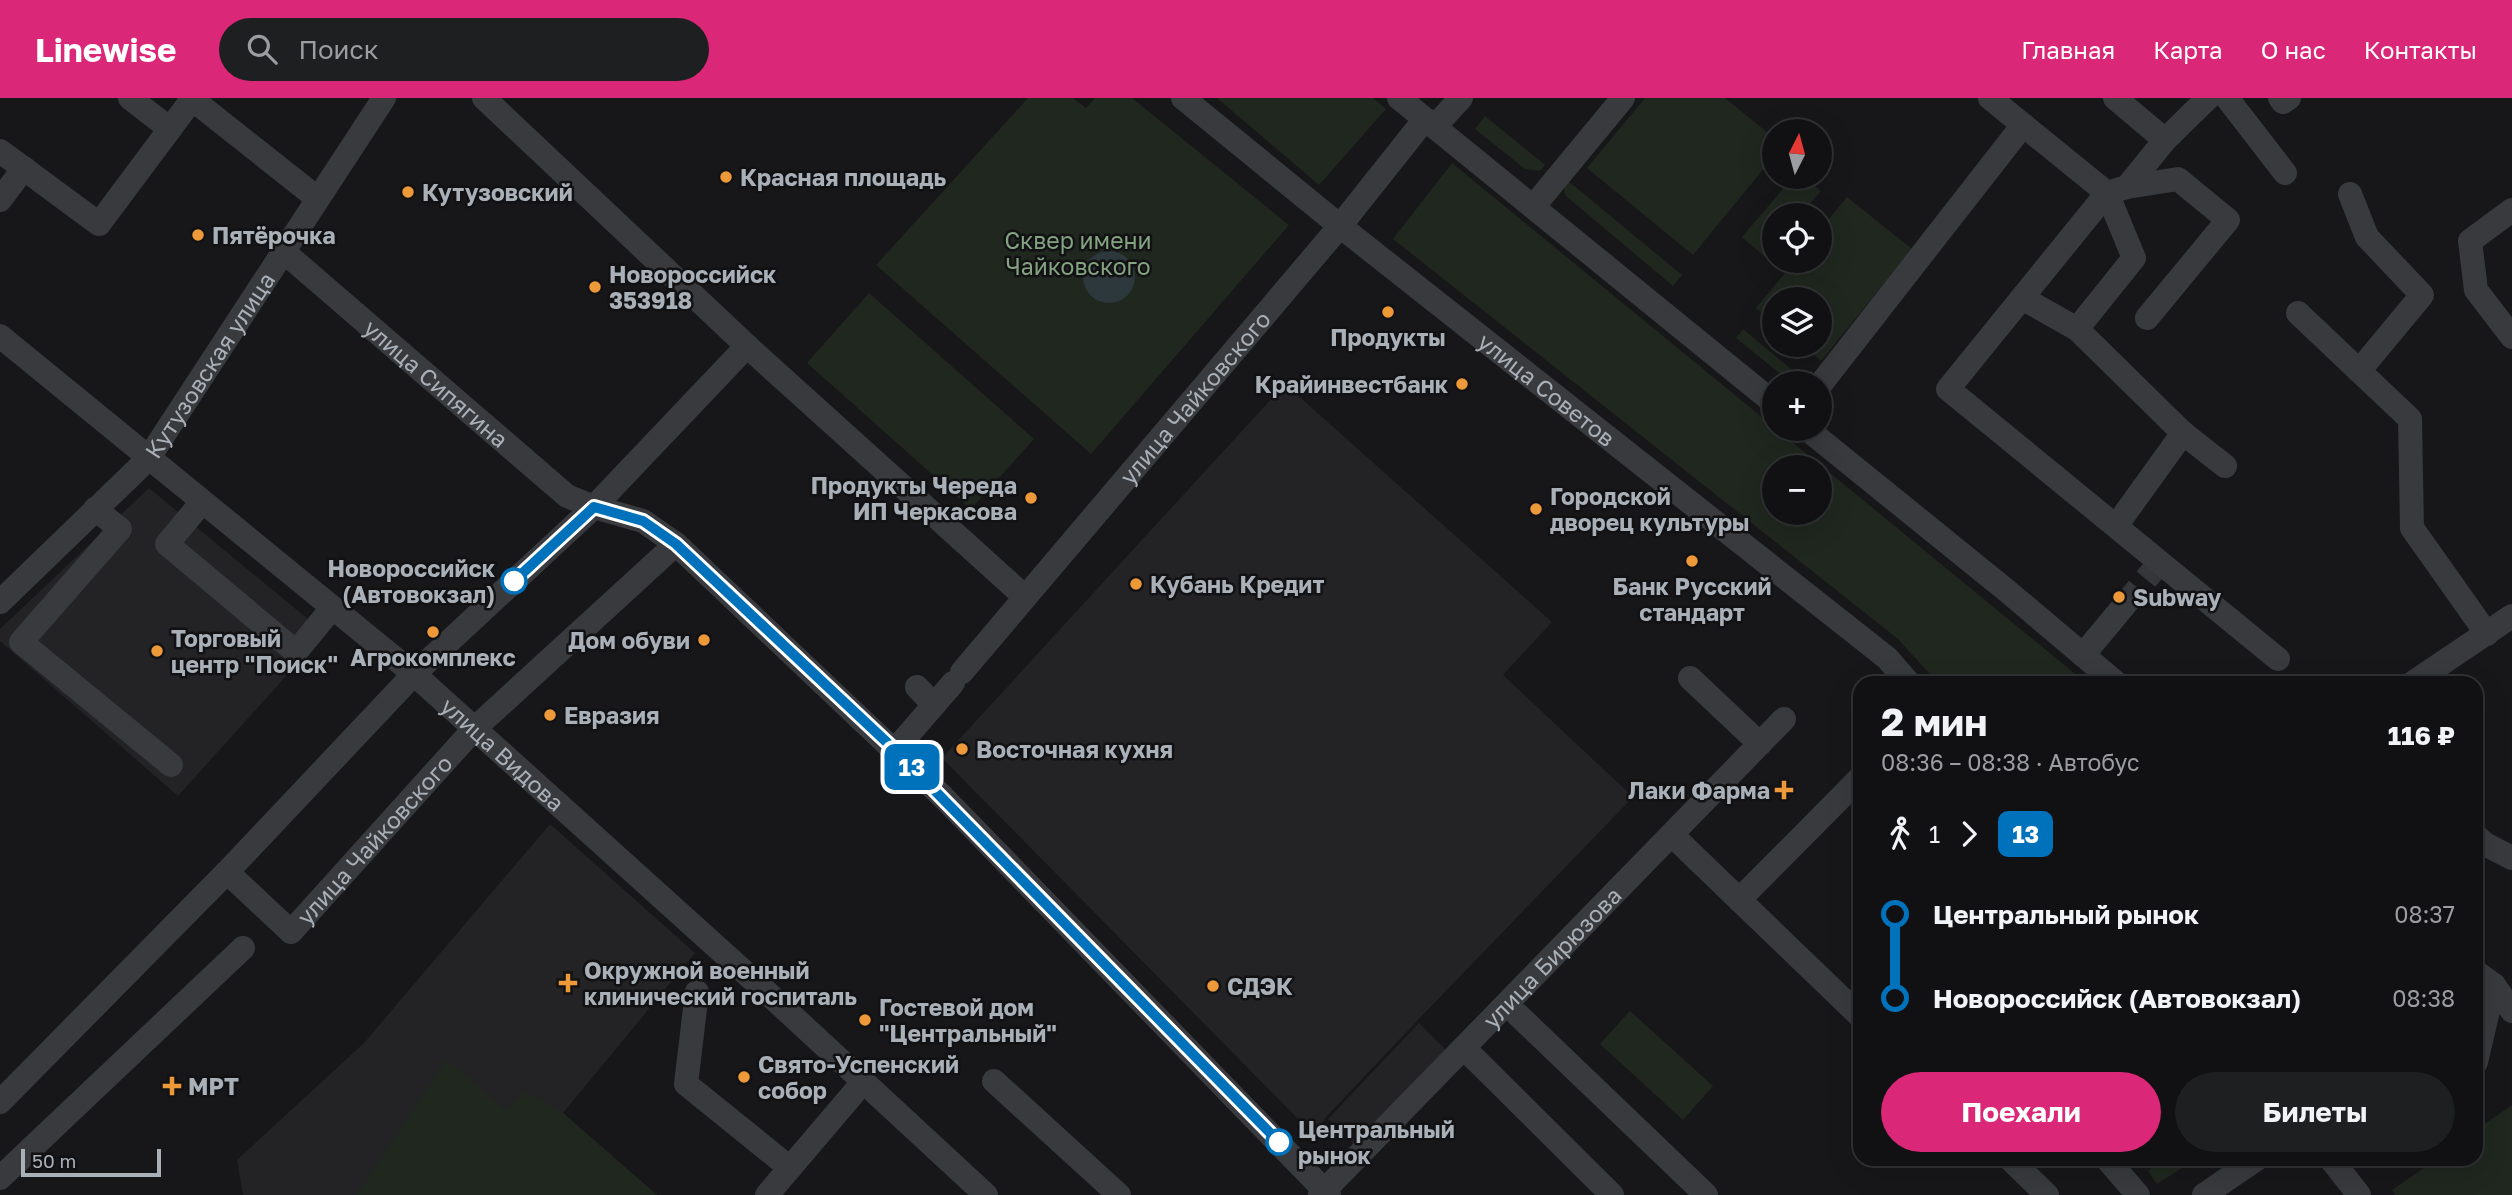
<!DOCTYPE html>
<html lang="ru">
<meta charset="utf-8">
<style>
body{margin:0;font-family:"Golos Text",sans-serif;background:#1e1f21;color:#f1f3f6;height:100vh;display:flex;flex-direction:column;font-size:26px;white-space:nowrap}
*{box-sizing:border-box;margin:0}
p{font-size:23px;color:#9c9da0}
.icon{flex:none;width:38px;height:38px;fill:none;stroke:currentColor;stroke-width:2;stroke-linecap:round;stroke-linejoin:round}
.map{position:relative;flex:1;overflow:hidden}
.panel{position:absolute;left:1853px;top:578px;width:630px;height:490px;display:flex;flex-direction:column;background:#111113;border-radius:21px;box-shadow:0 7px 28px #0002,0 0 0 2px #303133}
.panel>*{flex:none}
.badge{padding:0 14px;border-radius:10px;font-size:24px;line-height:46px}
.needle{width:46px;rotate:6deg}
.fabs{position:absolute;left:1762px;top:21px;display:grid;gap:14px}
.fabs a{display:grid;place-items:center;width:70px;height:70px;border-radius:50%;background:#111113;box-shadow:0 7px 28px #0002,0 0 0 2px #303133;font-size:35px}
.scale{position:absolute;left:21px;bottom:18px;width:140px;box-sizing:border-box;padding-left:7px;border:4px solid #a9b0b8;border-top:0;font-size:19px;line-height:24px;white-space:nowrap;color:#a9b0b8;-webkit-text-stroke:5px #121214;paint-order:stroke}
.map>.badge{position:absolute;translate:-50% -50%;box-shadow:0 0 0 4px #fff}
.legs{display:flex;align-items:center;gap:10px;height:77px;padding:0 28px;font-size:23px}
.legs p{margin-inline-start:auto}
.summary{display:flex;align-items:center;justify-content:space-between;height:119px;padding:0 28px}
h1{font-size:38px;font-weight:700;line-height:52px}
.cta{display:flex;gap:14px;margin-top:auto;padding:14px 28px}
.cta a{flex:1;height:80px;border-radius:42px;background:#db2777;color:#fff;font-size:28px;font-weight:700;line-height:80px;text-align:center}
.cta a+a{background:#1e1f21;color:#f1f3f6}
ul{padding:0 28px;list-style:none}
li{display:flex;align-items:center;gap:24px;height:84px;font-size:26px}
li i{display:grid;place-items:center;width:10px;height:100%;margin:0 9px;background:currentColor}
li i::after{content:'';width:18px;height:18px;margin:-9px;border:5px solid;border-radius:50%;background:#111113}
li p{margin-inline-start:auto}
li:first-child i{background:linear-gradient(#0000 50%,currentColor 0)}
li:last-child i{background:linear-gradient(currentColor 50%,#0000 0)}
header{display:flex;align-items:center;gap:42px;box-sizing:border-box;height:98px;padding:0 35px;background:#db2777;color:#fff}
header strong{font-size:33px}
nav{display:flex;gap:38px;margin-inline-start:auto;font-size:24px}
.search{width:490px;height:63px;background:#1e1f21;display:flex;align-items:center;gap:18px;box-sizing:border-box;padding:0 24px;border-radius:38px;color:#9c9da0;font-size:26px}
.map>svg:first-child{display:block}
.built{fill:#232326}
.green{fill:#1f271f;fill-rule:evenodd}
.water{fill:#2d383d}
.lines{fill:none;stroke-linecap:round;stroke-linejoin:round}
.minor-tunnel{stroke:#343639;stroke-width:24;stroke-dasharray:24 12;stroke-linecap:butt}
.minor{stroke:#383a3e;stroke-width:24}
.line-1-casing{stroke:#fff;stroke-width:16}
.line-1{stroke:#0072bc;stroke-width:10}
.poi-dot{fill:#ee9939;stroke:#121214;stroke-width:2.5}
.stop-1-dot{fill:#fff;stroke:#0072bc;stroke-width:3.5}
.labels{text-anchor:middle;dominant-baseline:central;stroke-width:5;stroke-linejoin:round;paint-order:stroke}
.poi-label{font-size:23px;font-weight:bold;fill:#a9b0b8;stroke:#121214;text-anchor:start}
.park-label{font-size:23px;fill:#83a381;stroke:#121214}
.street-label{font-size:23px;fill:#a9b0b8;stroke:#121214}
.stop-label{font-size:23px;font-weight:bold;fill:#a9b0b8;stroke:#121214;text-anchor:end}
</style>
<header>
<strong>Linewise</strong>
<div class="search"><svg class="icon" aria-label="search" viewBox="0 0 24 24"><circle cx="10" cy="10" r="6"/><path d="M15 15l6 6"/></svg>Поиск</div>
<nav><a>Главная</a><a>Карта</a><a>О нас</a><a>Контакты</a></nav>
</header>
<div class="map">
<svg width="2512" height="1097" viewBox="0 0 2512 1097">
<rect width="100%" height="100%" fill="#171719"/>
<g class="built">
<polygon points="1285,286 1552,524 1503,577 1633,699 1416,924 1326,1019 1314,1037 942,660"/>
<polygon points="149,390 325,535 178,698 0,543 0,531"/>
<polygon points="550,726 695,855 563,1015 657,1097 243,1097 237,1062 364,945"/>
<polygon points="1419,925 1454,960 1362,1054 1328,1021"/>
</g>
<g class="green">
<polygon points="1028,0 1073,0 1086,10 1095,0 1132,0 1289,127 1091,356 876,167"/>
<polygon points="1217,0 1373,0 1386,11 1319,87"/>
<polygon points="1645,0 1725,0 1774,40 1774,58 1693,157 1587,70"/>
<polygon points="1485,18 1545,67 1540,73 1525,71 1475,31"/>
<path d="M1452,65L2085,584H1937L1898,541L1393,141ZM1774,369H1820V415H1774Z"/>
<polygon points="1793,79 1804,79 1821,93 1800,117 1774,117 1774,147 1765,159 1742,139"/>
<polygon points="1567,82 1682,177 1673,188 1566,98 1564,92"/>
<polygon points="1847,99 1912,151 1821,263 1802,247 1820,247 1820,201 1774,201 1774,225 1756,210 1795,163 1820,163 1820,132"/>
<polygon points="869,195 1034,341 971,411 807,265"/>
<polygon points="1743,231 1808,285 1795,285 1788,282 1736,240"/>
<polygon points="1630,913 1713,988 1683,1022 1600,946"/>
<polygon points="447,961 507,1013 524,993 563,1015 657,1097 357,1097"/>
<polygon points="2512,1007 2512,1097 2395,1097 2392,1092 2437,1061 2476,1060 2476,1032"/>
<polygon points="2163,1061 2163,1060 2196,1061 2157,1086 2148,1073"/>
</g>
<circle class="water" cx="1109" cy="179" r="26"/>
<g class="lines">
<polyline class="minor-tunnel" points="2123,509 2156,469"/>
<g class="minor">
<polyline points="130,0 170,31"/>
<polyline points="484,0 747,248 1025,499"/>
<path id="s1" d="M1183,0L1340,128L1887,560L1908,584"/>
<polyline points="1399,0 1774,305"/>
<polyline points="1990,0 2107,95 1948,291 2278,561"/>
<polyline points="2115,0 2165,42"/>
<polyline points="2227,0 2285,75"/>
<polyline points="2280,0 2283,4 2289,0"/>
<polyline points="192,1 317,100"/>
<polyline points="1435,28 1461,0"/>
<polyline points="0,53 99,126 193,0"/>
<polyline points="2127,89 2178,81 2228,122 2147,220"/>
<polyline points="2350,96 2367,139 2422,197 2359,273"/>
<polyline points="0,102 24,70"/>
<polyline points="1533,109 1623,0"/>
<polyline points="2512,112 2470,143 2476,192 2512,239"/>
<path id="s2" d="M284,154L567,398L594,409L643,423L676,446L943,699L1329,1097"/>
<polyline points="2022,200 2077,231 2183,335 2225,368"/>
<polyline points="2298,215 2410,321 2412,430 2487,536"/>
<polyline points="2077,231 2134,160 2107,95 2127,89 2165,42 2208,0"/>
<path id="s3" d="M0,238L414,576L760,888L986,1097"/>
<polyline points="1820,287 2023,27"/>
<polyline points="1807,331 2006,492 2115,584"/>
<polyline points="202,404 167,446 296,554 332,510"/>
<polyline points="95,411 120,431 21,544 171,667"/>
<polyline points="2116,428 2183,335"/>
<path id="s4" d="M0,504L148,361L384,0"/>
<polyline points="2083,557 2123,509"/>
<path id="s5" d="M962,574L1340,128L1425,21"/>
<polyline points="1690,580 1760,646"/>
<polyline points="2414,584 2512,518"/>
<polyline points="917,589 934,607"/>
<polyline points="895,652 953,585"/>
<polyline points="1672,737 1860,918"/>
<polyline points="2476,738 2485,746 2512,760"/>
<path id="s6" d="M227,774L291,834L474,631L676,446"/>
<polyline points="1739,802 1860,680"/>
<polyline points="2476,874 2494,887 2512,913"/>
<polyline points="697,894 686,986 790,1070"/>
<polyline points="1517,916 1706,1097"/>
<polyline points="1472,958 1612,1097"/>
<polyline points="2476,964 2494,887"/>
<polyline points="994,983 1119,1097"/>
<polyline points="0,1004 227,774 414,576 594,409 747,248"/>
<polyline points="2009,1060 2047,1097"/>
<polyline points="2106,1060 2138,1097"/>
<polyline points="2330,1060 2359,1097"/>
<polyline points="0,1080 243,850"/>
<polyline points="767,1097 864,983"/>
<path id="s7" d="M1320,1097L1784,621"/>
<polyline points="2204,1097 2258,1060"/>
</g>
</g>
<g class="lines">
<defs>
<polyline id="line-1" points="514,483 594,409 643,423 676,446 895,652 1279,1044"/>
</defs>
<use href="#line-1" class="line-1-casing"/>
<use href="#line-1" class="line-1"/>
</g>
<g class="poi-dot">
<circle cx="726" cy="79" r="7"/>
<circle cx="408" cy="94" r="7"/>
<circle cx="198" cy="137" r="7"/>
<circle cx="595" cy="189" r="7"/>
<circle cx="1388" cy="214" r="7"/>
<circle cx="1462" cy="286" r="7"/>
<circle cx="1031" cy="400" r="7"/>
<circle cx="1536" cy="411" r="7"/>
<circle cx="1692" cy="463" r="7"/>
<circle cx="1136" cy="486" r="7"/>
<circle cx="2119" cy="499" r="7"/>
<circle cx="433" cy="534" r="7"/>
<circle cx="704" cy="542" r="7"/>
<circle cx="157" cy="553" r="7"/>
<circle cx="550" cy="617" r="7"/>
<circle cx="962" cy="651" r="7"/>
<path d="M1780.5 681.5h7v7h7v7h-7v7h-7v-7h-7v-7h7z"/>
<path d="M564.5 874.5h7v7h7v7h-7v7h-7v-7h-7v-7h7z"/>
<circle cx="1213" cy="888" r="7"/>
<circle cx="865" cy="922" r="7"/>
<circle cx="744" cy="979" r="7"/>
<path d="M168.5 977.5h7v7h7v7h-7v7h-7v-7h-7v-7h7z"/>
</g>
<g class="stop-1-dot">
<circle cx="514" cy="483" r="12"/>
<circle cx="1279" cy="1044" r="12"/>
</g>
<g class="labels">
<g class="poi-label">
<text x="740" y="79">Красная площадь</text>
<text x="422" y="94">Кутузовский</text>
<text x="212" y="137">Пятёрочка</text>
<text x="609" y="176">Новороссийск<tspan x="609" dy="26">353918</tspan></text>
<text x="1388" y="239" text-anchor="middle">Продукты</text>
<text x="1448" y="286" text-anchor="end">Крайинвестбанк</text>
<text x="1017" y="387" text-anchor="end">Продукты Череда<tspan x="1017" dy="26">ИП Черкасова</tspan></text>
<text x="1550" y="398">Городской<tspan x="1550" dy="26">дворец культуры</tspan></text>
<text x="1150" y="486">Кубань Кредит</text>
<text x="1692" y="488" text-anchor="middle">Банк Русский<tspan x="1692" dy="26">стандарт</tspan></text>
<text x="2133" y="499">Subway</text>
<text x="171" y="540">Торговый<tspan x="171" dy="26">центр "Поиск"</tspan></text>
<text x="690" y="542" text-anchor="end">Дом обуви</text>
<text x="433" y="559" text-anchor="middle">Агрокомплекс</text>
<text x="564" y="617">Евразия</text>
<text x="976" y="651">Восточная кухня</text>
<text x="1770" y="692" text-anchor="end">Лаки Фарма</text>
<text x="584" y="872">Окружной военный<tspan x="584" dy="26">клинический госпиталь</tspan></text>
<text x="1227" y="888">СДЭК</text>
<text x="879" y="909">Гостевой дом<tspan x="879" dy="26">"Центральный"</tspan></text>
<text x="758" y="966">Свято-Успенский<tspan x="758" dy="26">собор</tspan></text>
<text x="188" y="988">МРТ</text>
</g>
<g class="park-label">
<text x="1078" y="142">Сквер имени<tspan x="1078" dy="26">Чайковского</tspan></text>
</g>
<g class="street-label">
<text stroke="none"><textPath href="#s4" startOffset="318">Кутузовская улица</textPath></text>
<text stroke="none"><textPath href="#s2" startOffset="201">улица Сипягина</textPath></text>
<text stroke="none"><textPath href="#s1" startOffset="466">улица Советов</textPath></text>
<text stroke="none"><textPath href="#s5" startOffset="360">улица Чайковского</textPath></text>
<text stroke="none"><textPath href="#s3" startOffset="654">улица Видова</textPath></text>
<text stroke="none"><textPath href="#s6" startOffset="212">улица Чайковского</textPath></text>
<text stroke="none"><textPath href="#s7" startOffset="332">улица Бирюзова</textPath></text>
</g>
<g class="stop-label">
<text x="495" y="470">Новороссийск<tspan x="495" dy="26">(Автовокзал)</tspan></text>
<text x="1298" y="1031" text-anchor="start">Центральный<tspan x="1298" dy="26">рынок</tspan></text>
</g>
</g>
</svg>
<div class="fabs">
<a><svg class="needle" viewBox="-14 -14 28 28"><path d="M0-13l5 13h-10z" fill="#e53935"/><path d="M0 13l5-13h-10z" fill="#9c9da0"/></svg></a>
<a><svg class="icon" aria-label="locate" viewBox="0 0 24 24"><circle cx="12" cy="12" r="6"/><path d="M12 2v4M12 18v4M2 12h4M18 12h4"/></svg></a>
<a><svg class="icon" aria-label="layers" viewBox="0 0 24 24"><path d="M12 4l9 5-9 5-9-5zM3 14l9 5 9-5"/></svg></a>
<a>+</a>
<a>−</a>
</div>
<div class="scale">50 m</div>
<b class="badge" style="left:912px;top:669px;background:#0072bc;color:#fff">13</b>
<section class="panel">
<div class="summary"><div><h1>2 мин</h1><p>08:36 – 08:38 · Автобус</p></div><b>116 ₽</b></div>
<div class="legs"><svg class="icon" aria-label="walk" viewBox="0 0 24 24"><circle cx="13" cy="4" r="2"/><path d="M13 8l-2 6 4 7M11 14l-3 7M7 12l3-4h3l4 4"/></svg>1<svg class="icon" aria-label="forward" viewBox="0 0 24 24"><path d="M9 5l7 7-7 7"/></svg><b class="badge" style="background:#0072bc;color:#fff">13</b></div>
<ul>
<li><i style="color:#0072bc"></i><b>Центральный рынок</b><p>08:37</p></li>
<li><i style="color:#0072bc"></i><b>Новороссийск (Автовокзал)</b><p>08:38</p></li>
</ul>
<div class="cta"><a>Поехали</a><a>Билеты</a></div>
</section>
</div>
